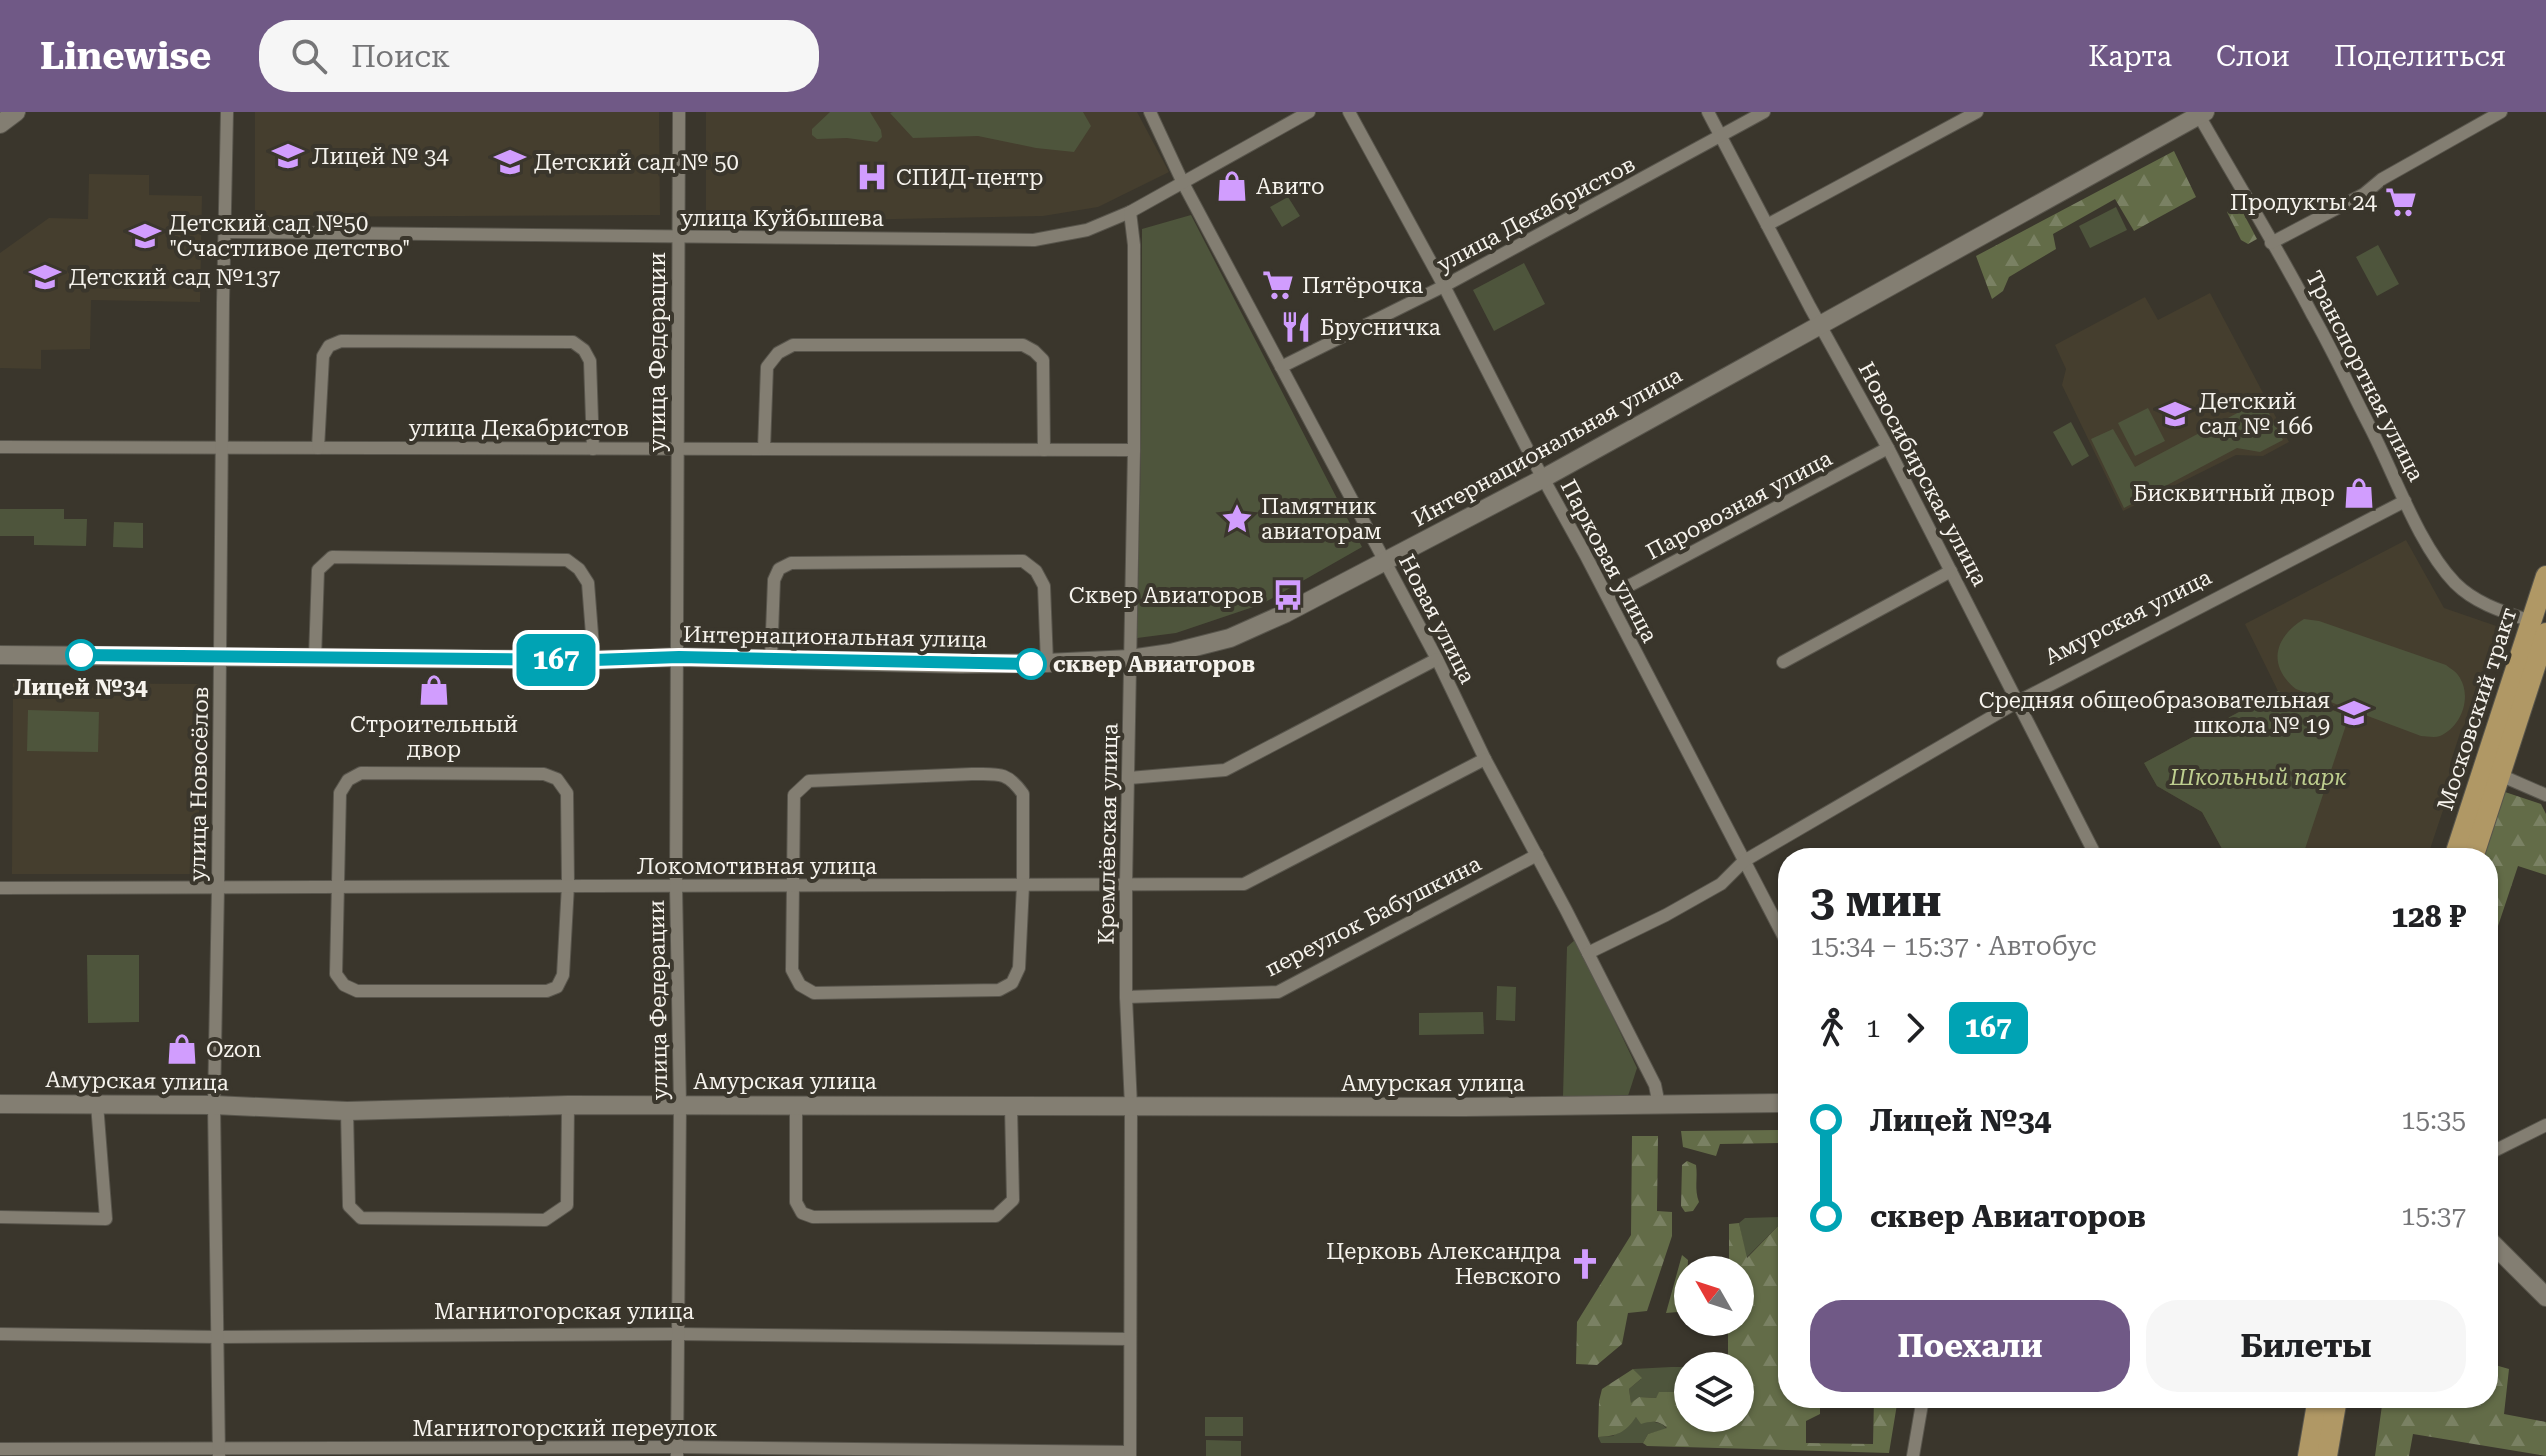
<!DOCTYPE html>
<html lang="ru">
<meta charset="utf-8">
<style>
body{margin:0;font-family:"Roboto Serif",serif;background:#f6f6f6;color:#202124;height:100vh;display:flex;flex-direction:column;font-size:30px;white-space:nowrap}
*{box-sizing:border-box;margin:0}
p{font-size:26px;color:#757577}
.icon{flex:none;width:44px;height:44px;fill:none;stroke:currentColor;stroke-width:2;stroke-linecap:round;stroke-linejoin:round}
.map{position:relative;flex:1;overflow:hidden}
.panel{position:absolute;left:1778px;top:736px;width:720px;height:560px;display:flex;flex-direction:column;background:#fff;border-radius:32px;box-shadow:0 2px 6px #0004}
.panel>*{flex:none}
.badge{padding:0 16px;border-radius:12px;font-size:28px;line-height:52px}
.needle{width:52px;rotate:309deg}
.tools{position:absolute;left:1674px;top:1144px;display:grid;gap:16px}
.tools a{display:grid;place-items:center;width:80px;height:80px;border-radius:50%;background:#fff;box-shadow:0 2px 6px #0004;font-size:40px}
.map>.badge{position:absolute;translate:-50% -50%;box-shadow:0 0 0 4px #fff}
.legs{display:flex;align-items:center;gap:12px;height:88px;padding:0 32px;font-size:26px}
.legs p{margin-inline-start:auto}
.headline{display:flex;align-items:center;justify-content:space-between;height:136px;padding:0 32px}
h1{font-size:44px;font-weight:700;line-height:60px}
.action{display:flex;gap:16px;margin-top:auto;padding:16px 32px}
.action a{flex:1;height:92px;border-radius:32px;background:#705986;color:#fff;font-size:32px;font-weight:700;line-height:92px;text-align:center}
.action a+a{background:#f6f6f6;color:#202124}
ul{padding:0 32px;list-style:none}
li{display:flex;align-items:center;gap:28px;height:96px;font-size:30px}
li i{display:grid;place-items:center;width:12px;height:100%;margin:0 10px;background:currentColor}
li i::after{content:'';width:20px;height:20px;margin:-10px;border:6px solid;border-radius:50%;background:#fff}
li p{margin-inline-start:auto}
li:first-child i{background:linear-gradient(#0000 50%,currentColor 0)}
li:last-child i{background:linear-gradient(currentColor 50%,#0000 0)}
header{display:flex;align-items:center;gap:48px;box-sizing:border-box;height:112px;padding:0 40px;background:#705986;color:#fff}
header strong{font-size:38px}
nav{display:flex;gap:44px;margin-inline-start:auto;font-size:28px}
.search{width:560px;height:72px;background:#f6f6f6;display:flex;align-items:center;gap:20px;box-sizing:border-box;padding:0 28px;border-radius:32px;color:#757577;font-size:30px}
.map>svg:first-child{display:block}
.built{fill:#453e2e}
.green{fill:#4e553c}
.forest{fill:url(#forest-firs)}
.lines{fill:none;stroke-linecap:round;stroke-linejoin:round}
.street-casing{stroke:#58554c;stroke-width:14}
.secondary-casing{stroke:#58554c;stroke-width:20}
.primary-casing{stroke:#58554c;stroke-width:22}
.street{stroke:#837e72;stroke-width:12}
.secondary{stroke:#837e72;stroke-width:18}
.primary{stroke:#b09865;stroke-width:20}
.line-1-casing{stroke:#fff;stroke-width:18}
.line-1{stroke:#00a3b4;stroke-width:12}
.stop-1-dot{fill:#fff;stroke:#00a3b4;stroke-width:4}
.labels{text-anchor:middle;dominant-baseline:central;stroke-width:8;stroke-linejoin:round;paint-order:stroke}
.poi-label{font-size:22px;fill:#f6f3ed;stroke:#3a362c;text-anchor:start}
.street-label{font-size:22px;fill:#f6f3ed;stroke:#3a362c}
.stop-label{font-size:22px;font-weight:bold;fill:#f6f3ed;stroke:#3a362c;text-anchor:start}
.park-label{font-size:22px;font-style:italic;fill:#bece8f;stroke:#3a362c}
</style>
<header>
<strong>Linewise</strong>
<div class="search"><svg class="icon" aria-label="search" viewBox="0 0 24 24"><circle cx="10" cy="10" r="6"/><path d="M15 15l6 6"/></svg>Поиск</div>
<nav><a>Карта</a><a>Слои</a><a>Поделиться</a></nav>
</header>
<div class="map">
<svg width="2546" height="1344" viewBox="0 0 2546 1344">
<defs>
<pattern id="forest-firs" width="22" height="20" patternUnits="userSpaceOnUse" patternTransform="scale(2)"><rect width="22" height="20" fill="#636c48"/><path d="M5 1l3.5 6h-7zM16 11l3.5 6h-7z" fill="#7a8163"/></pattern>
</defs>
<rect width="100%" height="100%" fill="#3a362c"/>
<g class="built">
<polygon points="255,0 659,0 660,103 255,105"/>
<polygon points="706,0 1137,0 1169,60 1098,95 1043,104 706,111"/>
<polygon points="89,62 149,63 149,83 202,84 200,190 91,188 90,237 41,238 41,257 0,256 0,141 49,106 88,107"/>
<polygon points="2210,181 2289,330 2263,344 2236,343 2123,399 2062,273 2066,257 2055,233 2145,185 2158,208"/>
<polygon points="2406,428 2444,496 2505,517 2482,584 2461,618 2450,652 2453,668 2427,746 2227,746 2202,700 2157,674 2144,651 2278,579 2245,512"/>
<polygon points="13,571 199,572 199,762 12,762"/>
</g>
<g class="green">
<polygon points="830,0 870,0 881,18 882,25 877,30 847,26 817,27 812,23 812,17"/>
<polygon points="893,0 1083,0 1091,14 1074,40 1036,36 978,24 913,26 890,1"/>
<polygon points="1288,85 1300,104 1282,115 1270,95"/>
<polygon points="2116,95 2127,118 2090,136 2079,114"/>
<polygon points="1191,103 1362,435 1262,492 1176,521 1137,526 1141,338 1142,117"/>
<polygon points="2378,133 2399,172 2377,184 2356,145"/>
<polygon points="1524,151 1545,192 1494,219 1473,178"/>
<polygon points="2262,288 2283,328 2260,340 2237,336 2124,396 2091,327 2113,317 2135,355"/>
<polygon points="2148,296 2165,329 2135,344 2118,311"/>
<polygon points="2071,310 2089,344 2072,354 2053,320"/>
<polygon points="0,397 64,397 64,407 87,407 86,434 34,433 34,424 0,424"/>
<polygon points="114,410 143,411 143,436 113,435"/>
<path d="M2304,507L2319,509L2446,553C2451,557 2457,560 2460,566C2472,586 2461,615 2440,624C2434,626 2427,624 2421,624L2296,577C2267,554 2274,525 2304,507Z"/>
<polygon points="2278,579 2349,604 2302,746 2227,746 2202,700 2157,674 2144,651"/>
<polygon points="28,598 99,600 98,640 27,639"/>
<polygon points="1576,827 1637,956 1628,984 1563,985 1567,835"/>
<polygon points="87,843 139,843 139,910 88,911"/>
<polygon points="1497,874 1516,875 1515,909 1496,908"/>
<polygon points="1483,900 1484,922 1419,923 1419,901"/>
<polygon points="1745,1106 1784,1105 1788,1106 1788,1109 1783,1109 1746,1146 1739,1111"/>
<polygon points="1688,1254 1683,1259 1682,1280 1660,1280 1656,1286 1639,1285 1631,1292 1629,1277 1641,1267 1633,1257 1690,1254"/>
<rect x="1205" y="1305" width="38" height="19"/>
<polygon points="1636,1305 1662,1312 1667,1317 1648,1322 1643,1331 1601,1331 1598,1325 1613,1324"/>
<polygon points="1206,1328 1241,1329 1241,1344 1206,1344"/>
</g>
<g class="forest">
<polygon points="2174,39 2196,85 2134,119 2115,87 2053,122 2056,137 2009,165 2003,179 1992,187 1976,144"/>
<polygon points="2231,93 2240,95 2257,127 2248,132 2241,128 2227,100"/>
<polygon points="2505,680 2541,692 2546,702 2546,763 2518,754 2488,844 2488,746 2481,746"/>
<polygon points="1788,1018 1788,1031 1720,1032 1716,1044 1683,1035 1681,1019"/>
<polygon points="1632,1024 1658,1024 1657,1099 1672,1100 1672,1124 1647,1199 1628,1201 1622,1232 1597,1253 1576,1252 1577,1210 1631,1123"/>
<path d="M1687,1049L1696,1053C1698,1066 1694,1077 1699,1090L1693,1099L1685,1100L1681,1094L1682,1053Z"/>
<path d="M1783,1109H1788V1286H1820V1302L1806,1309V1331L1873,1332L1874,1286H1898L1889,1341L1647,1334L1643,1331L1648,1322L1667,1316C1659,1308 1651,1309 1641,1312L1636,1305C1625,1321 1617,1324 1598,1325L1599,1289L1602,1277L1633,1257L1642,1266L1629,1277L1631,1291L1639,1285L1656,1286L1659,1280H1682L1683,1259L1688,1255V1306H1740V1293L1749,1284L1748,1267L1740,1261V1254L1728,1253V1210H1740V1158H1729V1112L1739,1111L1747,1146Z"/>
<polygon points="1682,1143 1688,1148 1686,1190 1678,1200 1666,1201"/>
<polygon points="2488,1251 2509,1257 2504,1302 2546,1310 2546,1344 2413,1322 2409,1344 2375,1344 2383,1286 2488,1286"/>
</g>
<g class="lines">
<defs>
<g id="street">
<polyline points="1150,0 1183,71 1437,547 1485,647 1566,798 1655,973 1659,993"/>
<polyline points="1349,0 1444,174 1533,348 1585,442 1788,833"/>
<polyline points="1708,0 1810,195 1888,336 2097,746"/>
<path d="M2197,0C2235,67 2276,133 2312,202C2332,237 2349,274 2368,311C2394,360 2417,431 2455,471C2476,492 2504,500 2531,509"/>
<polyline points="1767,113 1977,0"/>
<polyline points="225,120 1034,128 1087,118 1130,100 1309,0"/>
<polyline points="2271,131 2364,82 2382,67 2501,0"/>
<polyline points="1281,255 1444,174 1764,0"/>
<polyline points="0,335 1134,338"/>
<polyline points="318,336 323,244 329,234 341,229 573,230 584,238 590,249 593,337"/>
<polyline points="764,337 767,255 778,241 793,233 1023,233 1034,239 1043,248 1044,338"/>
<polyline points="1608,485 1888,336"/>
<polyline points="315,546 318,458 332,445 567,448 579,457 588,471 594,548"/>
<polyline points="771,547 774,468 779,457 791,451 1023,449 1036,459 1044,474 1047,551"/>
<polyline points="1783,550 1951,459"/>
<polygon points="361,661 544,662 557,667 567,681 568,773 563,863 557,875 547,879 357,879 344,873 336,862 340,681 348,668"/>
<path d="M972,662C998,662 1007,659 1023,682V773L1019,856L1012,871L999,878L814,881L800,873L792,858L794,683L809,669Z"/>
<polyline points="2500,663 2546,683"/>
<polyline points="1129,666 1225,658 1437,547"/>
<polyline points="0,776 1244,772 1485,647"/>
<polyline points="1588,841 1666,803 1721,772 1744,749 2019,589 2405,389"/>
<polyline points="1126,885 1278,880 1537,743"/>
<polyline points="796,993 796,1090 802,1101 813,1105 996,1104 1013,1088 1011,994"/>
<polyline points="347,999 349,1094 361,1106 545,1108 567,1093 568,993"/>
<polyline points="2488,1042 2546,1013"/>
<polyline points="0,1105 106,1107 97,992"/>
<polyline points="0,1222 219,1225 677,1222 1129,1227"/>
<polyline points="0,1337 676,1335 1130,1340"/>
<polyline points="219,1344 214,993 218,776 223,191 227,0"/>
<polyline points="677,1344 680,993 676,775 679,0"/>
<polyline points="1130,1344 1131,994 1126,885 1126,772 1134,338 1134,133 1130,100"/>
<polyline points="1913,1344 1923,1286"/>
</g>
<g id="secondary">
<polyline points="0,12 16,0"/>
<polyline points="0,543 594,548 679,545 961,552 1047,551 1130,547 1171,541 1230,526 1286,501 1542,367 2205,0"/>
<polyline points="0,992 214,993 347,999 568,993 1464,995 1788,991"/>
<polyline points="2488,1127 2546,1185"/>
</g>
<g id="primary">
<polyline points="2454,746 2546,464"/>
<polyline points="2473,746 2546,521"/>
<polyline points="2308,1344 2318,1286"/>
<polyline points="2327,1344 2337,1286"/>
</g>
</defs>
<use href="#street" class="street-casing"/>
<use href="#secondary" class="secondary-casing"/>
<use href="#primary" class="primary-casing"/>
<use href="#street" class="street"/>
<use href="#secondary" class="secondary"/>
<use href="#primary" class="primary"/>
</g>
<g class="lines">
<defs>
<polyline id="line-1" points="81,543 594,548 679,545 1031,552"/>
</defs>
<use href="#line-1" class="line-1-casing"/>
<use href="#line-1" class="line-1"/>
</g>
<defs>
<symbol id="school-bare" viewBox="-9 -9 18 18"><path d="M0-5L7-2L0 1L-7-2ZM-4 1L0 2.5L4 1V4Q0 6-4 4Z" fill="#d19dfe" stroke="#3a362c" stroke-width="2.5" paint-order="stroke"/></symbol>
<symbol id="hospital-bare" viewBox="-9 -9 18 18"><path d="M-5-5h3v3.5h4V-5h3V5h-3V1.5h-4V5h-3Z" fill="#d19dfe" stroke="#3a362c" stroke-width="2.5" paint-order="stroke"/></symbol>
<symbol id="shop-bare" viewBox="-9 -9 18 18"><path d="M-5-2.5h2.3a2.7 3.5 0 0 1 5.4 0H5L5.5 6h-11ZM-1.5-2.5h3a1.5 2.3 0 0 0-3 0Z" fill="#d19dfe" stroke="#3a362c" stroke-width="2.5" paint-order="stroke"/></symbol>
<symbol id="supermarket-bare" viewBox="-9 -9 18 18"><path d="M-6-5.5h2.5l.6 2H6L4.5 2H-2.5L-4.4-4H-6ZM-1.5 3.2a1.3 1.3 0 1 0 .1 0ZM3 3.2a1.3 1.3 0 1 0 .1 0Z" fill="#d19dfe" stroke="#3a362c" stroke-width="2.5" paint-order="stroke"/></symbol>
<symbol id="restaurant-bare" viewBox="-9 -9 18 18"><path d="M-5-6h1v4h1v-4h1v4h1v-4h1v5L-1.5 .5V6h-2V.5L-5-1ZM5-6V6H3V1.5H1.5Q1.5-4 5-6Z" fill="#d19dfe" stroke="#3a362c" stroke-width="2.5" paint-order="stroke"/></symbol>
<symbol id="sight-bare" viewBox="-9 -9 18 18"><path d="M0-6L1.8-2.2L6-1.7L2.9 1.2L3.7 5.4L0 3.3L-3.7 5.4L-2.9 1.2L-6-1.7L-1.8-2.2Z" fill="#d19dfe" stroke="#3a362c" stroke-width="2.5" paint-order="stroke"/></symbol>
<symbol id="bus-bare" viewBox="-9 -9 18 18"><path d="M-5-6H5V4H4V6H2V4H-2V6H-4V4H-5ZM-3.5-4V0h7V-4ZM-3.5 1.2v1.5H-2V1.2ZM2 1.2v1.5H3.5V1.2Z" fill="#d19dfe" stroke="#3a362c" stroke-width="2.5" paint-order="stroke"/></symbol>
<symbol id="church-bare" viewBox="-9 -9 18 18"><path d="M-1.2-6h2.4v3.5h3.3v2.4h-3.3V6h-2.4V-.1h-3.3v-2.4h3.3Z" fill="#d19dfe" stroke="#3a362c" stroke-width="2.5" paint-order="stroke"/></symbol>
</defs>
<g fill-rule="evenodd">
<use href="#school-bare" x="266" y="22" width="44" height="44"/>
<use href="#school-bare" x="488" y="28" width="44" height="44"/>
<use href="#hospital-bare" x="850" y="43" width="44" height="44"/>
<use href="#shop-bare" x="1210" y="52" width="44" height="44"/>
<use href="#supermarket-bare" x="2379" y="68" width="44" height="44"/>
<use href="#school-bare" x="123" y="102" width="44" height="44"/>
<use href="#school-bare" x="23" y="143" width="44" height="44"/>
<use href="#supermarket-bare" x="1256" y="151" width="44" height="44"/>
<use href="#restaurant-bare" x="1274" y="193" width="44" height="44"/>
<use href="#school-bare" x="2153" y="280" width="44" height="44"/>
<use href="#shop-bare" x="2337" y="359" width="44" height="44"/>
<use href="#sight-bare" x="1215" y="385" width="44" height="44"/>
<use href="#bus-bare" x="1266" y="461" width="44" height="44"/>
<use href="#shop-bare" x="412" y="556" width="44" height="44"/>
<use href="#school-bare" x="2332" y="579" width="44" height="44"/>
<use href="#shop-bare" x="160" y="915" width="44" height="44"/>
<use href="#church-bare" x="1563" y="1130" width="44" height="44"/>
</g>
<g class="stop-1-dot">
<circle cx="81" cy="543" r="14"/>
<circle cx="1031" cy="552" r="14"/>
</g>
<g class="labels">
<g class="poi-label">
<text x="312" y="44">Лицей № 34</text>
<text x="534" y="50">Детский сад № 50</text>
<text x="896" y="65">СПИД-центр</text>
<text x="1256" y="74">Авито</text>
<text x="2377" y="90" text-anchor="end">Продукты 24</text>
<text x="169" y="111">Детский сад №50<tspan x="169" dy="25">"Счастливое детство"</tspan></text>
<text x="69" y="165">Детский сад №137</text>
<text x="1302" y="173">Пятёрочка</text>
<text x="1320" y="215">Брусничка</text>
<text x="2199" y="289">Детский<tspan x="2199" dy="25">сад № 166</tspan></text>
<text x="2335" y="381" text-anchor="end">Бисквитный двор</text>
<text x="1261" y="394">Памятник<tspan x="1261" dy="25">авиаторам</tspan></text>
<text x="1264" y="483" text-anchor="end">Сквер Авиаторов</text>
<text x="2330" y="588" text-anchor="end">Средняя общеобразовательная<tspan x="2330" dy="25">школа № 19</tspan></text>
<text x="434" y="612" text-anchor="middle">Строительный<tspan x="434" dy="25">двор</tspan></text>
<text x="206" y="937">Ozon</text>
<text x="1561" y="1139" text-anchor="end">Церковь Александра<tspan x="1561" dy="25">Невского</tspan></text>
</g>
<g class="street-label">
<text transform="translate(1536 102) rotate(-28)">улица Декабристов</text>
<text x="782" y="106">улица Куйбышева</text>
<text transform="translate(657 240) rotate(-90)">улица Федерации</text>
<text transform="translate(2365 264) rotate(63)">Транспортная улица</text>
<text x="519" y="316">улица Декабристов</text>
<text transform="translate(1547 335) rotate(-29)">Интернациональная улица</text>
<text transform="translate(1923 362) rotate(62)">Новосибирская улица</text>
<text transform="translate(1739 393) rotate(-28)">Паровозная улица</text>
<text transform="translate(1609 449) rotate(62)">Парковая улица</text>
<text transform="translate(2128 505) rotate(-27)">Амурская улица</text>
<text transform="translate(1437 507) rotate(63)">Новая улица</text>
<text transform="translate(835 525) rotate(1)">Интернациональная улица</text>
<text transform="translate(2477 597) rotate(-72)">Московский тракт</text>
<text transform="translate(199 672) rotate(-89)">улица Новосёлов</text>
<text transform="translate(1108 722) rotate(-89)">Кремлёвская улица</text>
<text x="757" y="754">Локомотивная улица</text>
<text transform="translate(1373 804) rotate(-27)">переулок Бабушкина</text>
<text transform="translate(658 888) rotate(-91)">улица Федерации</text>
<text transform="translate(137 969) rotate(1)">Амурская улица</text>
<text x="785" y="969">Амурская улица</text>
<text x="1433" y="971">Амурская улица</text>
<text x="564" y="1199">Магнитогорская улица</text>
<text x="565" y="1316">Магнитогорский переулок</text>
</g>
<g class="stop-label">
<text x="1053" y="552">сквер Авиаторов</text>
<text x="81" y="575" text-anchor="middle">Лицей №34</text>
</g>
<g class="park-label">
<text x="2258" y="665">Школьный парк</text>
</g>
</g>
</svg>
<div class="tools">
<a><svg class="needle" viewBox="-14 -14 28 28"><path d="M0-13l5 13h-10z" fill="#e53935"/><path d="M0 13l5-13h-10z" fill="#757577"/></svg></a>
<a><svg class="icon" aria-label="layers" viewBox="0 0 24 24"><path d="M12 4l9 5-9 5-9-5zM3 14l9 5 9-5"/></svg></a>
</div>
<b class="badge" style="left:556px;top:548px;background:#00a3b4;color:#fff">167</b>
<section class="panel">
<div class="headline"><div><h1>3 мин</h1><p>15:34 – 15:37 · Автобус</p></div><b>128 ₽</b></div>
<div class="legs"><svg class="icon" aria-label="walk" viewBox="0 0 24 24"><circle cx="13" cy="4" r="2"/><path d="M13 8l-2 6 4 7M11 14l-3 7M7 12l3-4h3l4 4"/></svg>1<svg class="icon" aria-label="forward" viewBox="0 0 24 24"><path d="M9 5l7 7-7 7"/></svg><b class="badge" style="background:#00a3b4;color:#fff">167</b></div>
<ul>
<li><i style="color:#00a3b4"></i><b>Лицей №34</b><p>15:35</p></li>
<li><i style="color:#00a3b4"></i><b>сквер Авиаторов</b><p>15:37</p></li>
</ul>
<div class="action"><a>Поехали</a><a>Билеты</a></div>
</section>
</div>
